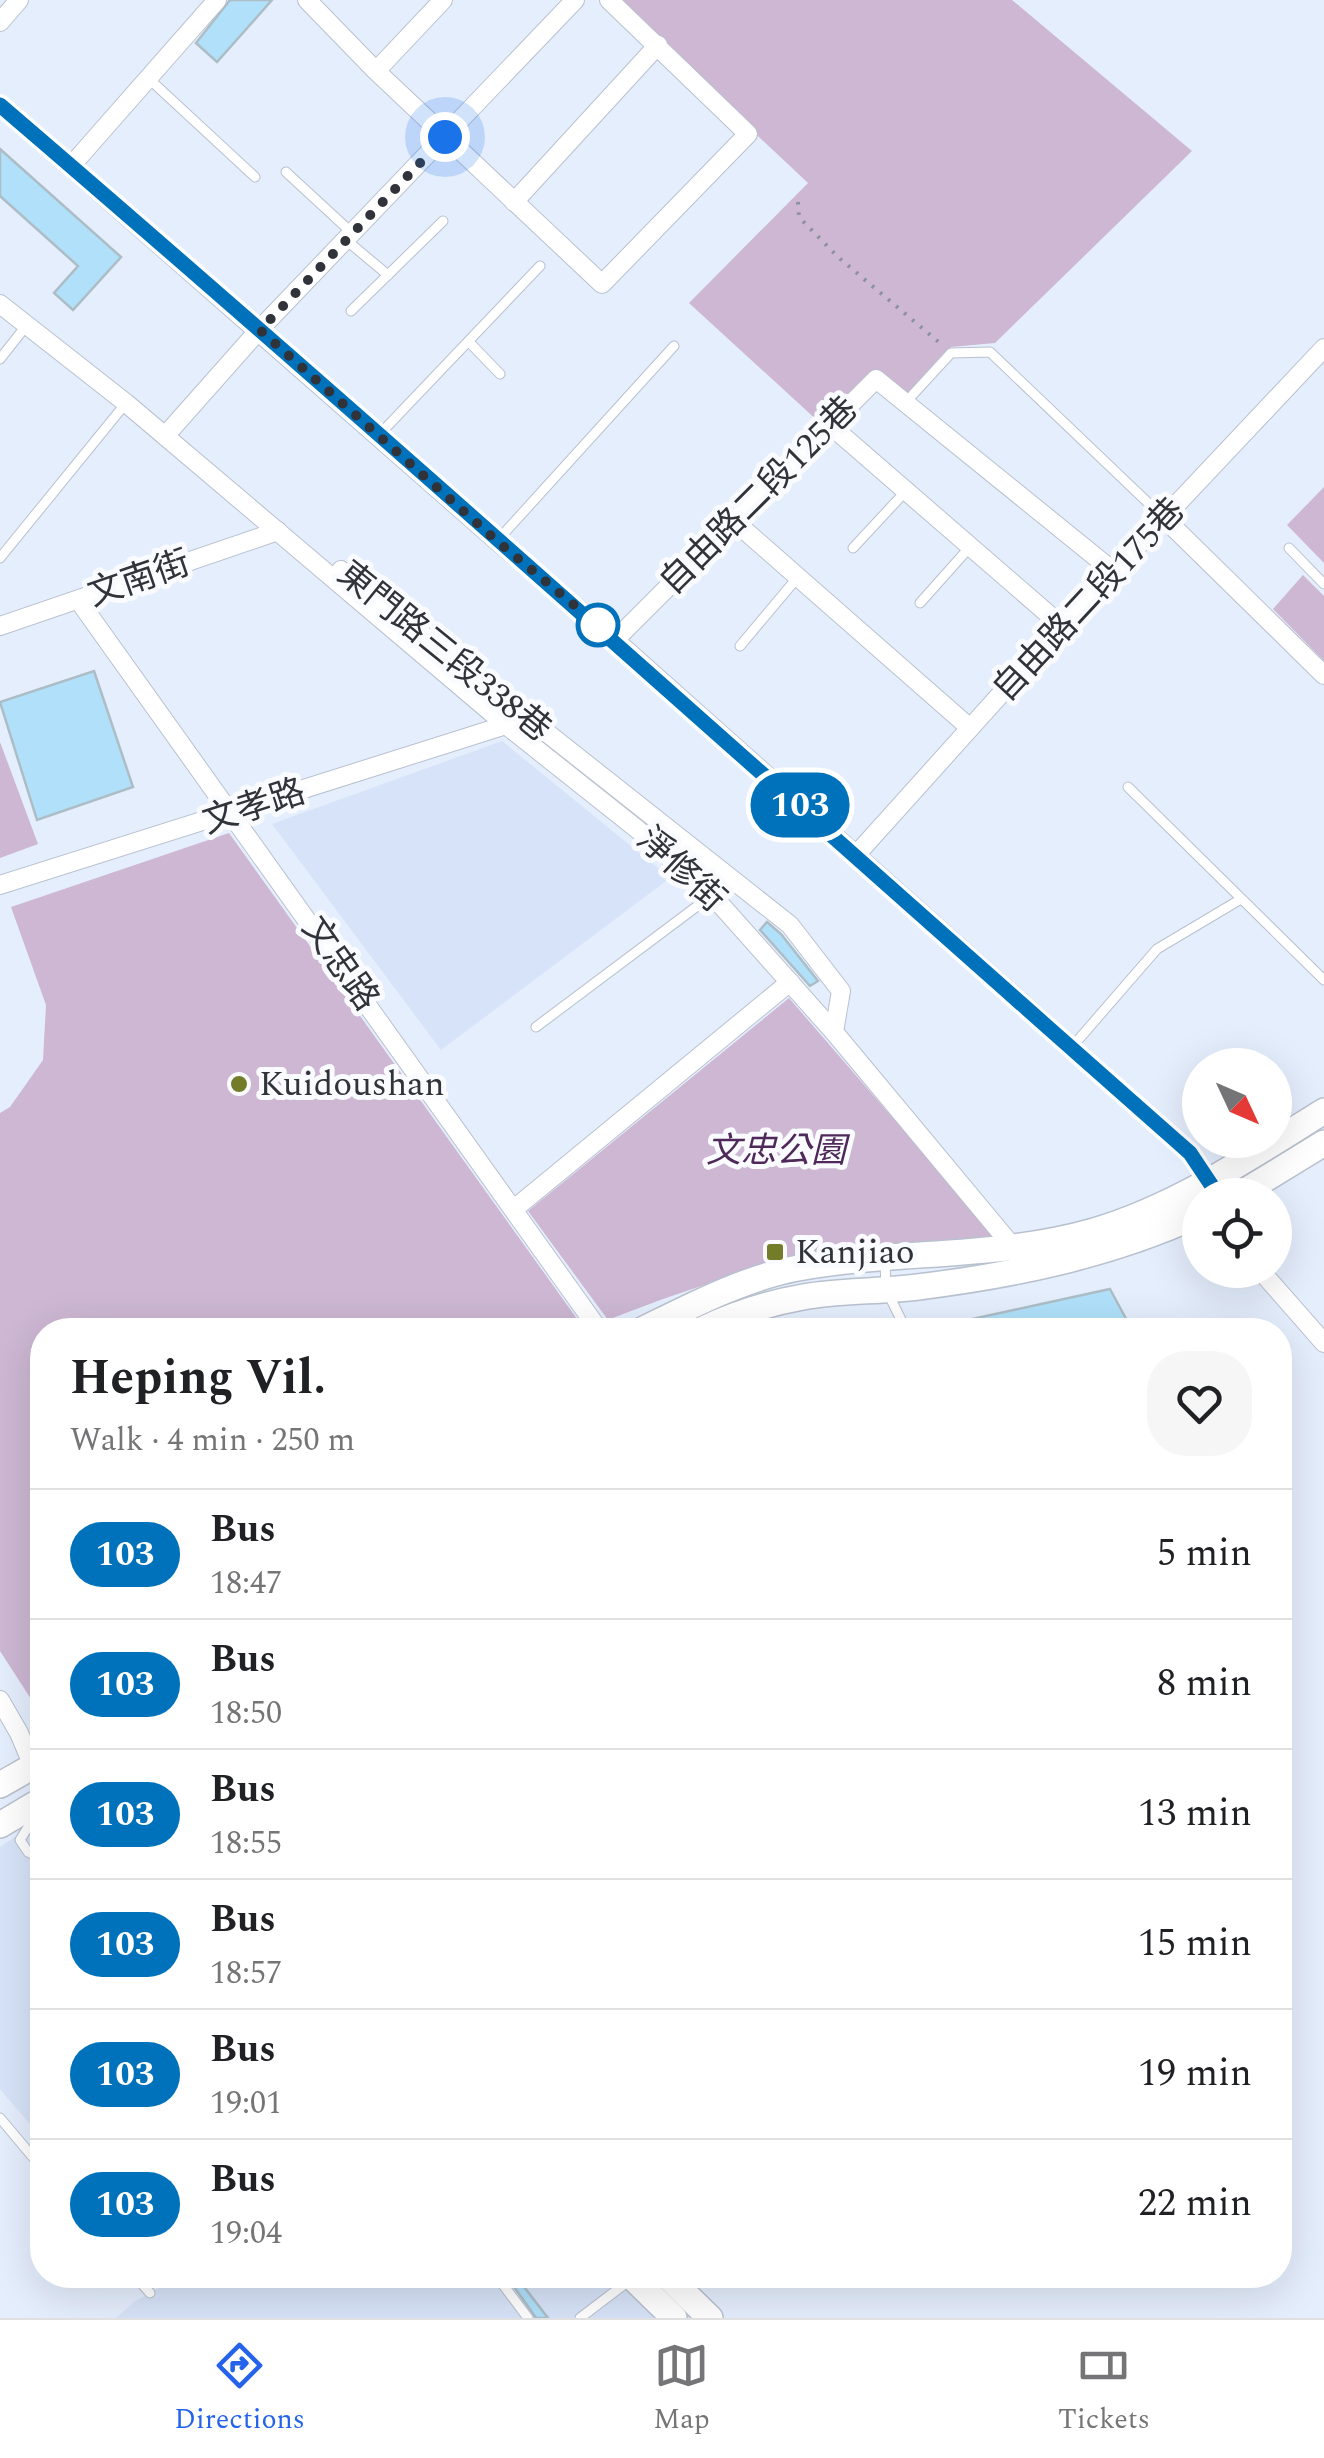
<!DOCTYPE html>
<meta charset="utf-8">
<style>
body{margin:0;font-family:Spectral,"Noto Sans TC",serif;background:#f6f6f6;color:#202124;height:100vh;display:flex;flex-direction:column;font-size:38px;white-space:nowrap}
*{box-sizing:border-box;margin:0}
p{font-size:32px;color:#757577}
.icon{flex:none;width:55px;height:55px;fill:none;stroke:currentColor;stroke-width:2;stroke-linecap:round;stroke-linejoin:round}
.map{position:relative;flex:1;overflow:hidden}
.sheet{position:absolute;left:30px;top:1318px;width:1262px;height:970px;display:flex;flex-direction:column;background:#fff;border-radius:40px;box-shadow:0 10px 40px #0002}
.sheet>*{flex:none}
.badge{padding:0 20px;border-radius:32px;font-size:35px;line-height:65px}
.needle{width:65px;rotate:134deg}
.fabs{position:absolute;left:1182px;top:1048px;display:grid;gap:20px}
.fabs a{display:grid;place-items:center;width:110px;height:110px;border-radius:50%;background:#fff;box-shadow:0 10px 40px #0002;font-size:50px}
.you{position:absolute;width:50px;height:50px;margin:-25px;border:8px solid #fff;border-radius:50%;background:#1a73e8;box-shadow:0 0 0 15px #1a73e833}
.map>.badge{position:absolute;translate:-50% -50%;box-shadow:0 0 0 5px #fff}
.round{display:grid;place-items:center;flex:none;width:105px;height:105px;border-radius:40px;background:#f6f6f6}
.summary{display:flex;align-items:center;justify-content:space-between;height:170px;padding:0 40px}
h1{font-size:48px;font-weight:700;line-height:75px}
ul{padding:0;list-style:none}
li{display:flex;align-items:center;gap:30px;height:130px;padding:0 40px;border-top:2px solid #e0e0e0}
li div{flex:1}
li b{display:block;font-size:38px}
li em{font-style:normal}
li .badge{min-width:110px;font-weight:700;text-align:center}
.menu{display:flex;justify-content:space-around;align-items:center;height:140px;border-top:2px solid #e0e0e0;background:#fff;font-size:28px;color:#757577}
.menu a{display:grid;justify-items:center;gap:5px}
.menu .current{color:#2563eb}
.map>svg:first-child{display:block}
.built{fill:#d7e3f8}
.green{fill:#cdb7d3}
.building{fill:#b0e0fa;stroke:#adbdc6;stroke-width:2.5}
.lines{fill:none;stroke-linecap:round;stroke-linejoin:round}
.lane-casing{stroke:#b9c1cf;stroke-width:11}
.street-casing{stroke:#b9c1cf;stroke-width:20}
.secondary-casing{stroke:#b9c1cf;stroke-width:28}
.path{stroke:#8b919b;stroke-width:4;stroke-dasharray:2.5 8;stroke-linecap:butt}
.lane{stroke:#fff;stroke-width:9}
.street{stroke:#fff;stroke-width:18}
.secondary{stroke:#fff;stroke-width:25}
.line-casing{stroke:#fff;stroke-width:22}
.line{stroke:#0072bc;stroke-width:15}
.walk{stroke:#303339;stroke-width:10;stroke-dasharray:0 18}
.stop-dot{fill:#fff;stroke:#0072bc;stroke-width:5}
.poi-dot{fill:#737c28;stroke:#f9fbfe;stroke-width:4}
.labels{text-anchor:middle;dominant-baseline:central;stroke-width:10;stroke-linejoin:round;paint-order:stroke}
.street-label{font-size:35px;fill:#303339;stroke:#f9fbfe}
.poi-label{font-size:35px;fill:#303339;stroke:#f9fbfe;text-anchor:start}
.park-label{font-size:35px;font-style:italic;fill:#4f2959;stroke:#f9fbfe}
</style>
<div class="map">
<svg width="1324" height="2318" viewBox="0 0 1324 2318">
<rect width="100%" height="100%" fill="#e5eefd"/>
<g class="built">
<polygon points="502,741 670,878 441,1050 272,824"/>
<polygon points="42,1819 42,2138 0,2089 0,1847"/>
<polygon points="159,2275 610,2275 654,2318 116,2318 134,2302 166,2284"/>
</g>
<g class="green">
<polygon points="613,0 1012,0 1192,151 995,343 951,347 905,398 873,372 820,423 689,303 808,183"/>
<polygon points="1324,487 1324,563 1287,525"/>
<polygon points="1303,575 1324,596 1324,661 1273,609"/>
<polygon points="0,742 38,844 0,858"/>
<polygon points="229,833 585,1330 42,1330 42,1716 0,1651 0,1113 10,1107 43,1060 46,1005 11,907"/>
<path d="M789,998L1000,1242C959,1243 916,1241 876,1245C784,1256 694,1286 608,1320L528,1211Z"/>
</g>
<g class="building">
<polygon points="230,0 272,0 217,62 196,43"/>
<polygon points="0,149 121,257 73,310 54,293 78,266 0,196"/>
<polygon points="94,671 133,787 37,820 0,702"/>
<polygon points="767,922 781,934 818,981 810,986 760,930"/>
<polygon points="1110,1289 1132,1330 955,1330 954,1323"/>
<polygon points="512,2275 515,2275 548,2318 536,2318 510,2281"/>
</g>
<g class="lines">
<defs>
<g id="lane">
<polyline points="147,77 255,177"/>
<polyline points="286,172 351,232"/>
<polyline points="346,240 388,275"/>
<polyline points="351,311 443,221"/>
<polyline points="469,342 500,374"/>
<polyline points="0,359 26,326"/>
<polyline points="906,402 951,353 990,352 1164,518"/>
<polyline points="378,436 540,266"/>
<polyline points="497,541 674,346"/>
<polyline points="853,548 905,492"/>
<polyline points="1289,548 1324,584"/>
<polyline points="0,558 126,403"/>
<polyline points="920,603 969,548"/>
<polyline points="740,646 797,578"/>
<polyline points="1128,787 1324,980"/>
<polyline points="536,1027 712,895"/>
<polyline points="1072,1047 1157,949 1241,899"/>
<polyline points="885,1262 886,1289 906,1330"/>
<polyline points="38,1811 20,1840 28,1852 42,1859"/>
<polyline points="0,2118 42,2168"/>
<polyline points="134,2275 150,2293"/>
<polyline points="504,2275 501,2282 528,2318"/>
<polyline points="580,2318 630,2280"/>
</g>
<g id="street">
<polyline points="307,0 376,71 602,284 748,134 609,0"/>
<polyline points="0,22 19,0"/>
<polyline points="376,71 443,0"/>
<polyline points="0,105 497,541 615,640 1190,1153 1218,1195"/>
<polyline points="71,166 217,0"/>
<polyline points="514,202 658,45"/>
<polyline points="0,304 126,403 506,725 637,829 712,895 834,1032 1013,1247 1015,1252"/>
<polyline points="830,425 1062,626"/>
<polyline points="165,436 259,330 575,0"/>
<polyline points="1164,518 1324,675"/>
<polyline points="734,521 970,728"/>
<polyline points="341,570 790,925 841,991 834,1032"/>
<polyline points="79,601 599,1330"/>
<polyline points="0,626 278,531"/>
<polyline points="615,640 876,379 1113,571"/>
<polyline points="856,855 1062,626 1324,348"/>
<polyline points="0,885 506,725"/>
<polyline points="514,1209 790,982"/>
<polyline points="1260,1270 1324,1343"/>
<polyline points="0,1700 19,1733 42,1787"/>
</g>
<g id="secondary">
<polyline points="1239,1195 1324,1143"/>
<path d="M642,1330C691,1306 744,1278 798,1268C896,1250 997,1259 1094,1231C1176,1207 1252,1156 1324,1111"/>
<path d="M701,1330C732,1315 769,1303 803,1297C841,1290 880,1292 918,1287C1015,1275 1111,1255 1200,1214"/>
<polyline points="0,1785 42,1761"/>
<polyline points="0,1825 42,1800"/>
<polyline points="630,2275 674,2318"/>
<polyline points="666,2275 710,2318"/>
</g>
</defs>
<use href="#lane" class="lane-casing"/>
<use href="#street" class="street-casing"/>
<use href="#secondary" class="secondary-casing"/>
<polyline class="path" points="798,202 799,217 838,257 941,344"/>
<use href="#lane" class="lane"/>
<use href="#street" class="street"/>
<use href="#secondary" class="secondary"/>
</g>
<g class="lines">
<defs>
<path id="line" d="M0,105C401,449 793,803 1190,1153L1218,1195"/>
</defs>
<use href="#line" class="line-casing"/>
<use href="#line" class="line"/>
<polyline class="walk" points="445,137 260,330 497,541 598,625"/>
</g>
<circle class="stop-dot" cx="598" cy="625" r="20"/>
<g class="poi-dot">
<circle cx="239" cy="1084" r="10"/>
<rect x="765" y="1242" width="20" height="20" rx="5"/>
</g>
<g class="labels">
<g class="street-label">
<text transform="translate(759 496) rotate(-45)">自由路二段125巷</text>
<text transform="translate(139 579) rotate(-19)">文南街</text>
<text transform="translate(1089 600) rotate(-47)">自由路二段175巷</text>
<text transform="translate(444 652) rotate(39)">東門路三段338巷</text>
<text transform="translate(254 807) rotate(-18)">文孝路</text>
<text transform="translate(681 870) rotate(43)">淨修街</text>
<text transform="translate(340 964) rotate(55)">文忠路</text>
</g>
<g class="poi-label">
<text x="259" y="1084">Kuidoushan</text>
<text x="795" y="1252">Kanjiao</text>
</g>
<g class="park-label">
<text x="776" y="1151">文忠公園</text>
</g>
</g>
</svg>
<div class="fabs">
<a><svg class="needle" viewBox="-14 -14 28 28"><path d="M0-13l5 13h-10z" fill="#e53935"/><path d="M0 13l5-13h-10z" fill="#757577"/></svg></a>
<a><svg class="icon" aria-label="locate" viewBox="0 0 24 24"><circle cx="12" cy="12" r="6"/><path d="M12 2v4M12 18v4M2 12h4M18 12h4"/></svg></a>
</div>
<div class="you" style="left:445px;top:137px"></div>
<b class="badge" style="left:800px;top:805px;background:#0072bc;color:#fff">103</b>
<section class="sheet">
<div class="summary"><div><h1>Heping Vil.</h1><p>Walk · 4 min · 250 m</p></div><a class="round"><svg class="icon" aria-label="heart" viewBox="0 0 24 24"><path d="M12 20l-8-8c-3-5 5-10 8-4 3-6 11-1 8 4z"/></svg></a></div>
<ul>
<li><span class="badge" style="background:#0072bc;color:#fff">103</span><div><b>Bus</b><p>18:47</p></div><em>5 min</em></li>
<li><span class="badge" style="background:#0072bc;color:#fff">103</span><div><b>Bus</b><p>18:50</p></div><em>8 min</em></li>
<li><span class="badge" style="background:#0072bc;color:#fff">103</span><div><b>Bus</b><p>18:55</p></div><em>13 min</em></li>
<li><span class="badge" style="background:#0072bc;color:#fff">103</span><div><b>Bus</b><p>18:57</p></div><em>15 min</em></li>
<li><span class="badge" style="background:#0072bc;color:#fff">103</span><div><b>Bus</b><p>19:01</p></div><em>19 min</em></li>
<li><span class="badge" style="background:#0072bc;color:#fff">103</span><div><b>Bus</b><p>19:04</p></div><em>22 min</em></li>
</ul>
</section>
</div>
<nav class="menu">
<a class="current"><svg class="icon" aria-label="directions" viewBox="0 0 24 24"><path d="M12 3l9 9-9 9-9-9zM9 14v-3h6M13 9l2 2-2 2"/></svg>Directions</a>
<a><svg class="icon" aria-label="map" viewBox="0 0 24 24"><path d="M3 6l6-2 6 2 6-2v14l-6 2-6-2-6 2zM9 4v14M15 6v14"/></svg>Map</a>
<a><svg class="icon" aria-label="tickets" viewBox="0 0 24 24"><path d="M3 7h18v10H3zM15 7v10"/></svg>Tickets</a>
</nav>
